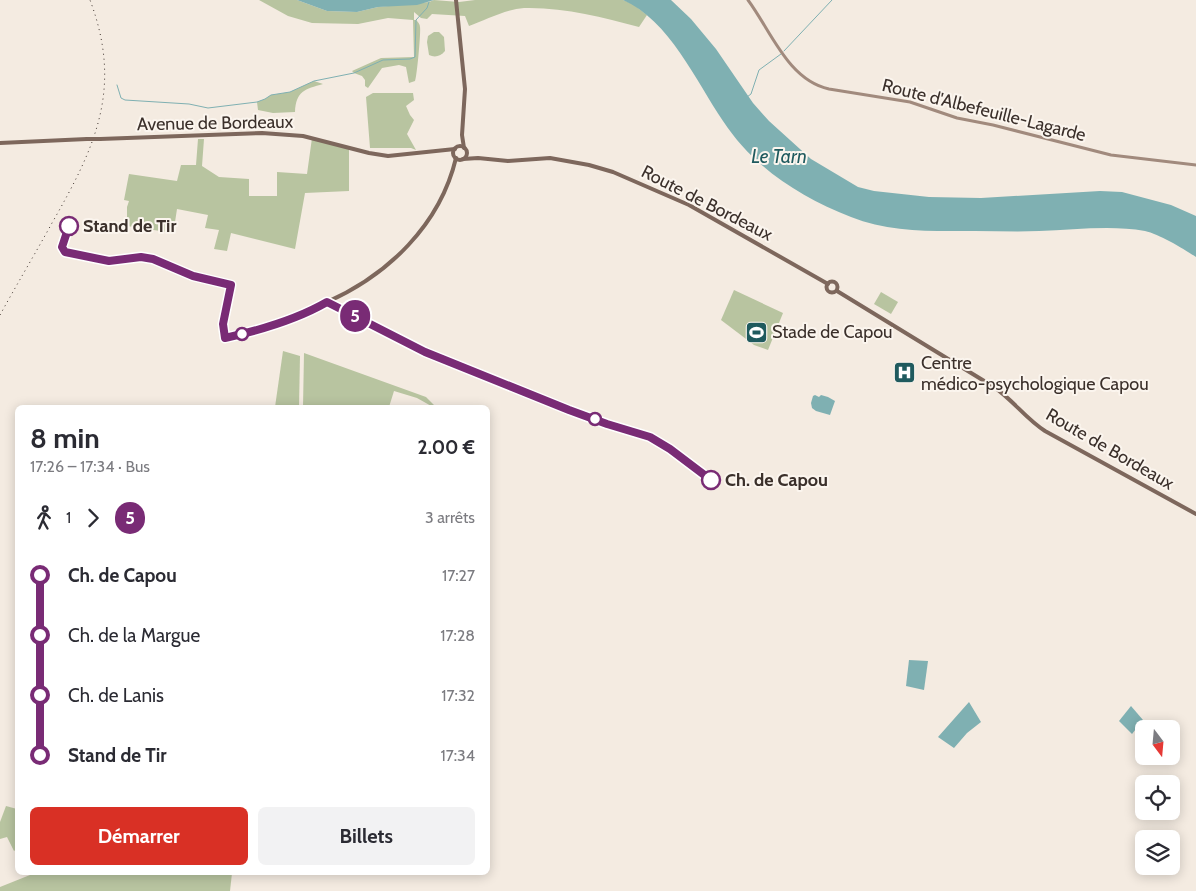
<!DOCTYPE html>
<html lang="fr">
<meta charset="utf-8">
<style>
body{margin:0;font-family:Cabin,sans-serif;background:#f2f2f3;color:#2b2b33;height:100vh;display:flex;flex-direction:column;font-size:19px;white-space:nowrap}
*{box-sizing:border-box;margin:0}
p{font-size:16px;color:#7c7c81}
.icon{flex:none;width:28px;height:28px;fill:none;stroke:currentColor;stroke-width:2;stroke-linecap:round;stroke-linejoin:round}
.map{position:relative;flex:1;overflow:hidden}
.panel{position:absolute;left:15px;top:405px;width:475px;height:470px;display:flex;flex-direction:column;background:#fff;border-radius:8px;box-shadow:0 2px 12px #0003}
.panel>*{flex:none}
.badge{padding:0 10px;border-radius:16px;font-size:18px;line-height:32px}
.needle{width:32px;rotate:164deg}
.fabs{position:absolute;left:1135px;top:720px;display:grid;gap:10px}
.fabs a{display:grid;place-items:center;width:45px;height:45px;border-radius:8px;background:#fff;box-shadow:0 2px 12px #0003;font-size:25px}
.map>.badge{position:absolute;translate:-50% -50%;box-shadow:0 0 0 2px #fff}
.legs{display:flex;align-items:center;gap:8px;height:55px;padding:0 15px;font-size:16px}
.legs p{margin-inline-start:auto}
.overview{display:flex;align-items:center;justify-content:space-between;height:85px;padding:0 15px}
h1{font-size:28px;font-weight:700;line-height:38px}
.button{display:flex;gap:10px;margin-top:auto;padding:10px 15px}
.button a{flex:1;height:58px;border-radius:8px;background:#d93025;color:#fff;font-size:20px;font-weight:700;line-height:58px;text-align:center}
.button a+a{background:#f2f2f3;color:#2b2b33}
ul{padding:0 15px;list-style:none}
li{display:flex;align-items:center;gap:18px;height:60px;font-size:19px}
li i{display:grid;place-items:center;width:8px;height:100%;margin:0 6px;background:currentColor}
li i::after{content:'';width:12px;height:12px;margin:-6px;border:4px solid;border-radius:50%;background:#fff}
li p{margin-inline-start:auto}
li:first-child i{background:linear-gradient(#0000 50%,currentColor 0)}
li:last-child i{background:linear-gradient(currentColor 50%,#0000 0)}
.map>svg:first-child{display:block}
.green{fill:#b8c4a0}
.water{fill:#7fb0b2}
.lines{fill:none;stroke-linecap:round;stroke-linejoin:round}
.stream{stroke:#7fb0b2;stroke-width:1}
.secondary{stroke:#a18a7d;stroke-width:3}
.primary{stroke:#7d675c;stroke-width:4}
.rail{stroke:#3b302b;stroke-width:1;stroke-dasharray:1 4;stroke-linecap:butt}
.primary-bridge{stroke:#7d675c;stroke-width:4}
.line-1-casing{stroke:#fff;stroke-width:11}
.line-1{stroke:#792b75;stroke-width:8}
.stop-1-dot{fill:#fff;stroke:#792b75;stroke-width:2.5}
.labels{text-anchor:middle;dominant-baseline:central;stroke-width:4;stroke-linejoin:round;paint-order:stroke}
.street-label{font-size:18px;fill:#3b302b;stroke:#fbf5ee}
.stop-label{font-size:18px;font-weight:bold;fill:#3b302b;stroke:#fbf5ee;text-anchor:start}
.poi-label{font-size:18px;fill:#3b302b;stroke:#fbf5ee;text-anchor:start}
.water-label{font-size:19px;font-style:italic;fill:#1f5a5e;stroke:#fbf5ee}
</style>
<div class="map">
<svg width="1196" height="891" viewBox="0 0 1196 891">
<rect width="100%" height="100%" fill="#f4ebe1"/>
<g class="green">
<path d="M259,0H297L327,11L357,12L378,7L429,2L434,0L459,2L475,0H623L633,4L647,15L639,27C601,17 564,7 524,8C507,9 485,20 469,26L465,16L432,14L427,19L421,18L414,12V20H416C418,22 420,24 420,27C421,31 417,77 415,81L409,83L406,67L399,65L382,68L368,88L365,86V80L362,76L354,73L352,71L381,58L414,57L413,20L388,18L358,24L312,23L288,16Z"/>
<path d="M434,32H439L444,37L445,51C441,56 435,58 429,55L427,42L428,36Z"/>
<path d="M314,81L323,84C305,89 296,91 295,112L273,113L258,110L257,102L265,99L271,95L290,92Z"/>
<polygon points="373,93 413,93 414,100 406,106 410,115 414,120 407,134 416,150 411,148 370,148 366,97"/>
<polygon points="312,138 349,147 349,191 305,193 295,249 231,233 227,251 214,249 219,230 205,228 208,215 177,209 175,222 169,221 167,232 127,226 127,207 129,201 124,200 129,174 177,181 181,165 196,165 198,139 204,139 202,166 219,177 249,179 249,196 277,196 277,172 307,174"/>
<polygon points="734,290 783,313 768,350 754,345 721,320"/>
<polygon points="881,292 898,302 891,314 874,304"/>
<polygon points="283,351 300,356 299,407 275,407"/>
<polygon points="304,353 426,397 436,407 433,407 417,398 394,391 389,407 303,407"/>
<polygon points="6,806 17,809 17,849 14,851 7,837 0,839 0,822"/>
<polygon points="35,873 232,873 230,891 0,891 0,887"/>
</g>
<g class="water">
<polygon points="297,0 434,0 417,5 378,7 357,12 327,11"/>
<path d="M623,0H671L691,19L716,49L753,103L769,121L811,159L858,187L874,191L929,197L981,198L1100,191L1122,192L1171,205L1196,216V257C1184,249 1159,234 1145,231C1111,225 1074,230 1039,231C1018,232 996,231 975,231C934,231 890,233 851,217C800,197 754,168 723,121C696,81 669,20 623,0Z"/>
<polygon points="821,395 828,397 835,401 830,415 816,411 812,408 811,403 813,396 815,395 819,397"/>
<polygon points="909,660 928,661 924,690 906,686"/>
<polygon points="969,702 981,722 967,733 954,748 938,737"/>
<polygon points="1131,706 1143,720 1132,734 1119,721"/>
</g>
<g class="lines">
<g class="stream">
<polyline points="784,51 832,0"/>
<polyline points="117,85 121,98 125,100 189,104 208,108 257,102 265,99 271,95 290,92 314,81 354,73 383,60 410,59 415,57 416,20 427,8 429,2"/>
<polyline points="747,97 751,94 759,70 781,54"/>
</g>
<path class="secondary" d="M748,0C771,31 788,80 829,89L910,102L957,118L993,125L1111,155L1196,165"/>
<g class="primary">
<polyline points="456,0 465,89 462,135 464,148"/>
<polyline points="100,139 262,133 303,136 369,153 388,156 455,149"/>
<polyline points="0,143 87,139"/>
<circle cx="460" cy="153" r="7"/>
<polyline points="463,159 478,158 508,161 550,158 589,165 613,172 689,205 828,284"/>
<circle cx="832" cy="287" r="5.5"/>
<path d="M837,291L994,387C1013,400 1026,419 1045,431L1196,514"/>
<path d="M327,302C388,275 440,225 456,158"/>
</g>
<path class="rail" d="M0,315C17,284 35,254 52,223C96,146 123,88 90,0"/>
<polyline class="primary-bridge" points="87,139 100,139"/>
</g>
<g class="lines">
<defs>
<path id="line-1" d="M69,226L62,247L65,252L109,261L141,257L153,259L193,276L231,285L223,324L225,338C261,330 296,320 327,302L425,352L569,410L607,424L650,437L670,449L711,480"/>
</defs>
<use href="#line-1" class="line-1-casing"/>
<use href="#line-1" class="line-1"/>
</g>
<defs>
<symbol id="stadium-square" viewBox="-11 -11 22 22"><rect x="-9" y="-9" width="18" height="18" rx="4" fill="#1f5a5e" stroke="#fbf5ee"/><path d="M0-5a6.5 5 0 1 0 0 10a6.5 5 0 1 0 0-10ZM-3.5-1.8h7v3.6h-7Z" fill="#fff"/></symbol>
<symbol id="hospital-square" viewBox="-11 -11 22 22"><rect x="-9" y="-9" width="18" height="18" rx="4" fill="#1f5a5e" stroke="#fbf5ee"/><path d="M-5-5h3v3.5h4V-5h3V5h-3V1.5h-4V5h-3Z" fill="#fff"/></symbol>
</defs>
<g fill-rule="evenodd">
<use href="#stadium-square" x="744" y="320" width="25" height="25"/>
<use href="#hospital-square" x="892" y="360" width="25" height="25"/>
</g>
<g class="stop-1-dot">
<circle cx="69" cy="226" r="9"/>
<circle cx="242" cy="334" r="6"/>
<circle cx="595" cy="419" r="6"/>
<circle cx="711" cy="480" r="9"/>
</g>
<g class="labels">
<g class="street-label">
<text transform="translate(984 110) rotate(14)">Route d'Albefeuille-Lagarde</text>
<text transform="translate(215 123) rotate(-1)">Avenue de Bordeaux</text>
<text transform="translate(707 203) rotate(27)">Route de Bordeaux</text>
<text transform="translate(1110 449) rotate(30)">Route de Bordeaux</text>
</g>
<g class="stop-label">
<text x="83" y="226">Stand de Tir</text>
<text x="725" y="480">Ch. de Capou</text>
</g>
<g class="poi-label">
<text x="772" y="332">Stade de Capou</text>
<text x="921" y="363">Centre<tspan x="921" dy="21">médico-psychologique Capou</tspan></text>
</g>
<g class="water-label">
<text x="779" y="156">Le Tarn</text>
</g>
</g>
</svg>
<div class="fabs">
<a><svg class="needle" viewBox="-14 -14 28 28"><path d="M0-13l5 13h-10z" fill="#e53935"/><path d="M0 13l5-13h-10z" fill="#7c7c81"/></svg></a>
<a><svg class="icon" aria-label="locate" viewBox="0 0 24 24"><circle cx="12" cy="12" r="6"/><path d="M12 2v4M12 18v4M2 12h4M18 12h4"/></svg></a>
<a><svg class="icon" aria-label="layers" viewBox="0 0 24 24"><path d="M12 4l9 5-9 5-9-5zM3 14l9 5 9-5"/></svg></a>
</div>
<b class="badge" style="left:355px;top:316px;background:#792b75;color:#fff">5</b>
<section class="panel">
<div class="overview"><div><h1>8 min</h1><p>17:26 – 17:34 · Bus</p></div><b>2.00 €</b></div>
<div class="legs"><svg class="icon" aria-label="walk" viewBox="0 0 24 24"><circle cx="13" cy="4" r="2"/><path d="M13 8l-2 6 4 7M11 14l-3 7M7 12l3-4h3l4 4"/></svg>1<svg class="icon" aria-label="forward" viewBox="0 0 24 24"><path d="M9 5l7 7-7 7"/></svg><b class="badge" style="background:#792b75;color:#fff">5</b><p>3 arrêts</p></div>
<ul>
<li><i style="color:#792b75"></i><b>Ch. de Capou</b><p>17:27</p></li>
<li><i style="color:#792b75"></i><span>Ch. de la Margue</span><p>17:28</p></li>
<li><i style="color:#792b75"></i><span>Ch. de Lanis</span><p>17:32</p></li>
<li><i style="color:#792b75"></i><b>Stand de Tir</b><p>17:34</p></li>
</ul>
<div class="button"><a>Démarrer</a><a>Billets</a></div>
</section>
</div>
